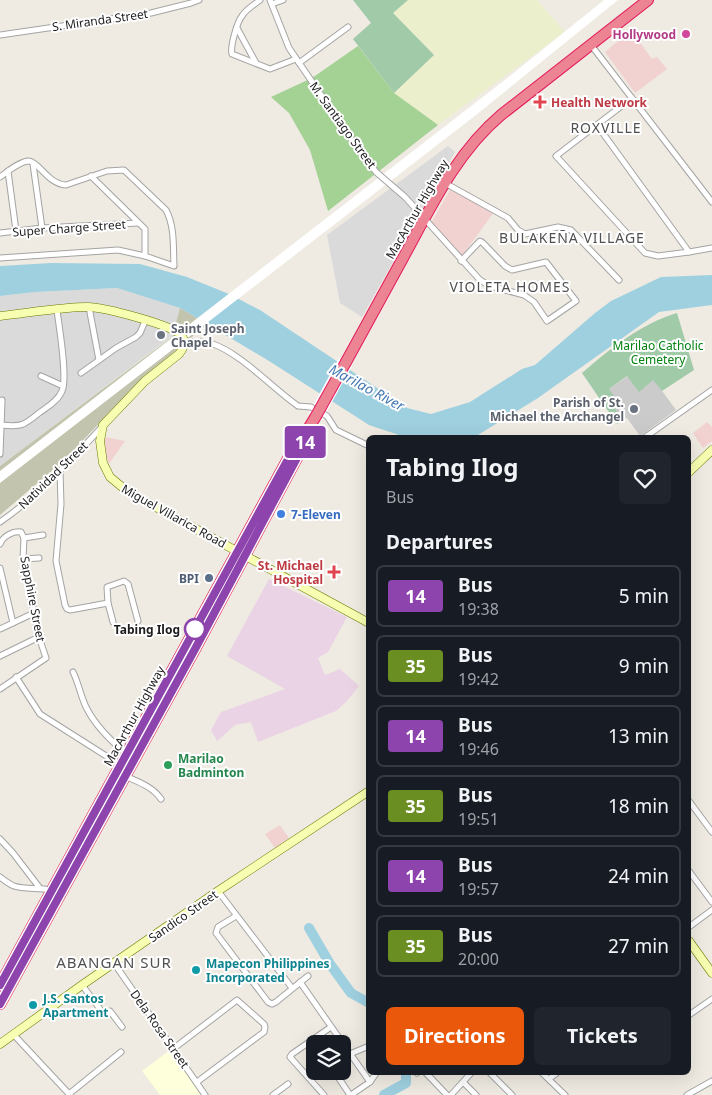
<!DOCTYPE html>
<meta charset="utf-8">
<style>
body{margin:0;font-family:"Noto Sans",sans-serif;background:#20242c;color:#f1f3f6;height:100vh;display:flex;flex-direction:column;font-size:19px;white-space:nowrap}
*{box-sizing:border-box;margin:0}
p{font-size:16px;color:#9ea1a6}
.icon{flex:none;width:28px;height:28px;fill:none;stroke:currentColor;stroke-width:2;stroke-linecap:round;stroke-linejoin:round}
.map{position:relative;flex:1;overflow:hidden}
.sheet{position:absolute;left:366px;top:435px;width:325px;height:640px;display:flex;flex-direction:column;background:#171b24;border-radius:8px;box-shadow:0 5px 20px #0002}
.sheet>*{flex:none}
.badge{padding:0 10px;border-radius:4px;font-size:18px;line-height:32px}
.tools{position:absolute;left:306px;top:1035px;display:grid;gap:10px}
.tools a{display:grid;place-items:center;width:45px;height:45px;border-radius:8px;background:#171b24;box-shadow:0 5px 20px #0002;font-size:25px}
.map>.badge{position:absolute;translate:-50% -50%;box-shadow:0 0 0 2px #fff}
h2{padding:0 20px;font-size:19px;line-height:45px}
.round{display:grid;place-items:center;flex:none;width:52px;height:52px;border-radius:8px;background:#20242c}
.summary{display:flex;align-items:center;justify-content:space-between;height:85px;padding:0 20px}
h1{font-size:24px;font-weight:700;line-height:38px}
.button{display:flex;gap:10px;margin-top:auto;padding:10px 20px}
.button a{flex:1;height:58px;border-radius:8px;background:#ea580c;color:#fff;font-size:20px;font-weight:700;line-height:58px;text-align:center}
.button a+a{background:#20242c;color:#f1f3f6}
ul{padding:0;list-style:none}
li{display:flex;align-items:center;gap:15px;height:62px;margin:0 10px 8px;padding:0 10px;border:2px solid #363941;border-radius:8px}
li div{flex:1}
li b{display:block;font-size:19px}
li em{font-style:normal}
li .badge{min-width:55px;font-weight:700;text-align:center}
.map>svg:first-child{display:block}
.residential{fill:#dbdada}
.commercial{fill:#f1d2d0}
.industrial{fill:#e9d3e4}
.education{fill:#feffdb}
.religious{fill:#cbcbcb}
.construction{fill:#c3c4ad}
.farmland{fill:#ecefcc}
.forest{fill:#a4d194}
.cemetery{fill:#a1caa9}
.water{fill:#9fd0e0}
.pier{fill:#fff}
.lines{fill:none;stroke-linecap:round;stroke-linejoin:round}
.river{stroke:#9fd0e0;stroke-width:10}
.street-casing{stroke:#a4a4a4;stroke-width:7}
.secondary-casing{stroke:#687800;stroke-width:9}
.highway-casing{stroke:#e41859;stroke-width:12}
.street{stroke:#fff;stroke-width:5}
.secondary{stroke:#f8feb1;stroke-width:8}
.highway{stroke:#ec8494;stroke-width:10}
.highway-bridge-casing{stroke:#e41859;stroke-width:12;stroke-linecap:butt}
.highway-bridge{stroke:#ec8494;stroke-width:10}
.line-casing{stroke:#fff;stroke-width:11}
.line{stroke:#8e44ad;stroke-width:8}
.hotel-dot{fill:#d1479c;stroke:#fff;stroke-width:2}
.health-dot{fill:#e0444e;stroke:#fff;stroke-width:2}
.worship-dot{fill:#6b7280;stroke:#fff;stroke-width:2}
.shop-dot{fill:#3f7fe0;stroke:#fff;stroke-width:2}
.service-dot{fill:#5c6f8a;stroke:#fff;stroke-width:2}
.stop-dot{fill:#fff;stroke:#8e44ad;stroke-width:2.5}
.leisure-dot{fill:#2e9e5b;stroke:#fff;stroke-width:2}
.culture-dot{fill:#0f9aa8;stroke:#fff;stroke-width:2}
.labels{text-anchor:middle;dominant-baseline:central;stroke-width:4;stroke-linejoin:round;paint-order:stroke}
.street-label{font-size:12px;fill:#1d1d1d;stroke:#fff}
.hotel-label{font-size:12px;font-weight:bold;fill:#b23c85;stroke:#fff;text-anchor:end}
.health-label{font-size:12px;font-weight:bold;fill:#be3a42;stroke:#fff;text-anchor:start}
.worship-label{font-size:12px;font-weight:bold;fill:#5b616d;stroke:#fff;text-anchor:start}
.park-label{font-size:12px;fill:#048212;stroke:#fff}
.shop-label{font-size:12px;font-weight:bold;fill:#366cbe;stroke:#fff;text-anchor:start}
.service-label{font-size:12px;font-weight:bold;fill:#4e5e75;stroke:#fff;text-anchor:end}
.stop-label{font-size:12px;font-weight:bold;fill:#1d1d1d;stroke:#fff;text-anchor:end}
.leisure-label{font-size:12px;font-weight:bold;fill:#27864d;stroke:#fff;text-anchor:start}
.culture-label{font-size:12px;font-weight:bold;fill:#0d838f;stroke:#fff;text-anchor:start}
.neighbourhood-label{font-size:14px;letter-spacing:1px;fill:#505050;stroke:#fff}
.water-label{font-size:14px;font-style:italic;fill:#4378b3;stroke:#fff}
.quarter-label{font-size:15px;letter-spacing:1px;fill:#505050;stroke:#fff}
</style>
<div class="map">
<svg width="712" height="1095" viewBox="0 0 712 1095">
<rect width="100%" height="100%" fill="#efebe2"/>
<g class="residential">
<polygon points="448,146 455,152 362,317 340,303 327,235"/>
<polygon points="117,288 180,308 172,336 0,466 0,296 35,292"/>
</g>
<g class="commercial">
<polygon points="631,30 652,59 657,57 667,69 635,93 605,52"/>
<polygon points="450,190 494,212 462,256 431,223"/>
<polygon points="707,422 712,427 712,441 703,448 693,433"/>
<polygon points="105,437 125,441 109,464 106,457 103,442"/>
<polygon points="280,825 289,838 275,848 265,834"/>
</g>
<polygon class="industrial" points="269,579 347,617 328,652 318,658 325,675 340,669 359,686 346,702 336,711 258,742 251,722 235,725 217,741 211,730 221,712 285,689 227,656"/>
<polygon class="education" points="170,1050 203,1094 201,1095 160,1095 142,1071"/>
<polygon class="religious" points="628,376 654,380 676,410 640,436 627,418 623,420 608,400 613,396 609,389"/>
<polygon class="construction" points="180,308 207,324 138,383 62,462 0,515 0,466 172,337"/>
<polygon class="farmland" points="408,0 537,0 565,32 438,125 394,93 434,55 393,13"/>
<polygon class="forest" points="358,46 394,93 438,125 328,211 310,150 289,113 271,97 312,78"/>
<g class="cemetery">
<polygon points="353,0 408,0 393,13 434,55 394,93 353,39 371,23"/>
<path d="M677,313L694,370L662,391L653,380L639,392L627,376L609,389L614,396L609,400L623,420L617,424L582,373C610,349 640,324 677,313Z"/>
</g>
<polygon class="water" points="51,263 140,264 187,277 229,294 260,310 407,408 431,414 470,402 522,369 535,365 595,313 611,301 661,277 712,275 712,305 659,312 538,398 473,438 405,437 369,425 269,361 180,308 117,288 35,292 0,296 0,266"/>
<g class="pier">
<polygon points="604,0 618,0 476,115 0,483 0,471 506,79"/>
<polygon points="339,358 352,366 322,420 309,413"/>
</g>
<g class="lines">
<g class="river">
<polyline points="309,928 330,964 351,993 369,1003"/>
<polyline points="384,1095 406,1083 406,1072"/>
</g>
<defs>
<g id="street">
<path d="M260,0C254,5 246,9 242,16C237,22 230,47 232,54L270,69L296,59"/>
<polyline points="270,0 289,48 349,136 376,172 405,197 480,280 490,286 524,295 534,302 547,321 576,301 546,262 512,270 505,266 483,243 480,241 461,261"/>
<polyline points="272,4 283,0"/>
<polyline points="237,28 256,63"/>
<polyline points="0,35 151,13 191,3 199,0"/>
<polyline points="591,45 712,202"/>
<polyline points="299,63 348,27"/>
<polyline points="597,125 689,252 658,256 645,253 556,156 632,98"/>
<polyline points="33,164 42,228"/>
<polyline points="8,171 16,231"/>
<polyline points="91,176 145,229 145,256"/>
<path d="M0,177C7,172 20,161 29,161C40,163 48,184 66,185L107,171L124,170L166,210C175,227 173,247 174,266L145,256L118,250L0,258"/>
<polyline points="445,183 508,218 518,230 525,234 558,227 571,230 619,280"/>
<polyline points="0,233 42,228 138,223"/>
<polyline points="689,252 712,248"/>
<polyline points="89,307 99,360"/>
<path d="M184,342C193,341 201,341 210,343C240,352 272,388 298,406L311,407L327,416L336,430L369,446"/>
<polyline points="81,373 116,348 136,337 140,333 146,319"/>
<polyline points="41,376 63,386"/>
<path d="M1,425C22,427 23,426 39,413C47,407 58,401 62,391C68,377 59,327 57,310"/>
<polyline points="644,438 712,390"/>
<polyline points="0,454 2,400"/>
<polyline points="60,471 61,504 56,561 65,605 67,609 70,610 108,603"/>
<path d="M0,522C38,496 70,461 101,428"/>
<polyline points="24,538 43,535"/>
<path d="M0,544C3,536 13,531 21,532L24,538"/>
<polyline points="23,559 39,558"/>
<polyline points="0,568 13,623"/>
<polyline points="113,622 108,603 107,587 124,581 128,584 138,621"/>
<polyline points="0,629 34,613"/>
<polyline points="0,656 39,637"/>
<path d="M73,672C79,684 81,698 87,709C96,726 112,742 127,754"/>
<polyline points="16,677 40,714 122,766"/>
<polyline points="0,689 46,658 39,637 23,559 24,538"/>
<path d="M125,776C138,782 152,786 161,799"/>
<polyline points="689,801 712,832"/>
<polyline points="0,839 13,853 39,887"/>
<polyline points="689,871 712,902"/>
<path d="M0,877C4,880 9,884 14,886C25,890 39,887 51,890"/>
<polyline points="218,891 292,988"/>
<polyline points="236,916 218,927 216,933 268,1002 272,1004 276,1002 308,976"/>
<polyline points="689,927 712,910"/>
<polyline points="114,963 205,1095"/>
<polyline points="300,982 370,1082"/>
<polyline points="82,985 103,1013 110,1011 122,1027"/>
<polyline points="689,1015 712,999"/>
<polyline points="14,1035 70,1095"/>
<polyline points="173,1049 237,1000 264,1024 265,1027 264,1032 197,1082"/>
<polyline points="350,1054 369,1046"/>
<polyline points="334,1071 350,1095"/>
<polyline points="425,1072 447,1095"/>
<polyline points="489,1072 512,1095"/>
<polyline points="541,1072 565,1095"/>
<polyline points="417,1073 418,1072"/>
<polyline points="549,1079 558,1072"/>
<polyline points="464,1083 476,1095"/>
<polyline points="69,1094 121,1052"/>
<polyline points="273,1095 288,1084"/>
<polyline points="324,1095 290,1057 292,1054 331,1027"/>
<polyline points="351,1095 370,1082 377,1072"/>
<polyline points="451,1095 472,1072"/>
<polyline points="687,1095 712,1081"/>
</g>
<g id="secondary">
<path d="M0,316C28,313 60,307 88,307C102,307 174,325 182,336C186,342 183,349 179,354L145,381L103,425L100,441L103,463L110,477L128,492L369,623"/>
<polyline points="689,472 712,450"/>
<polyline points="689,941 712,973"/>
<polyline points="0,1044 82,985 218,891 369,791"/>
</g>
<g id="highway">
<path d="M346,362C365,327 384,293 403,258C431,207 456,153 501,115L648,0"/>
<polyline points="0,985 300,437 305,434 316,416"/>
<polyline points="0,1004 195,649 306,441 305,434"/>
</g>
</defs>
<use href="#street" class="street-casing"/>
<use href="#secondary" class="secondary-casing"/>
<use href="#highway" class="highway-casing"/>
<use href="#street" class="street"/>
<use href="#secondary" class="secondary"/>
<use href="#highway" class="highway"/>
<defs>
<polyline id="highway-bridge" points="316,416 346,362"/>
</defs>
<use href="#highway-bridge" class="highway-bridge-casing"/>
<use href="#highway-bridge" class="highway-bridge"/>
</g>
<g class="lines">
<defs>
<polyline id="line" points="0,985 292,452 300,437 305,434 306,441 195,649 0,1004"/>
</defs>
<use href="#line" class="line-casing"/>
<use href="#line" class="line"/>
</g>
<circle class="hotel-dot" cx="686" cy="34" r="5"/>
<g class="health-dot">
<path d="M537.5 94.5h5v5h5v5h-5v5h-5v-5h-5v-5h5z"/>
<path d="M331.5 564.5h5v5h5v5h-5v5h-5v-5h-5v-5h5z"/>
</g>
<g class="worship-dot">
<circle cx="161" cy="335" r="5"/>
<circle cx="634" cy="409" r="5"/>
</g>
<circle class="shop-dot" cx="281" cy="514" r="5"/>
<circle class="service-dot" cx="209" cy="578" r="5"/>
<circle class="stop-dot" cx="195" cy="629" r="10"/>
<circle class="leisure-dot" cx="168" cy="765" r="5"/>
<g class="culture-dot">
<circle cx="196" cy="970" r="5"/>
<circle cx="33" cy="1005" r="5"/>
</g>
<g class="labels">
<g class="street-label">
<text transform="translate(100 20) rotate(-8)">S. Miranda Street</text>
<text transform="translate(343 125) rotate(54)">M. Santiago Street</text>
<text transform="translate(417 209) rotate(-60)">MacArthur Highway</text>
<text transform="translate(69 228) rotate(-4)">Super Charge Street</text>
<text transform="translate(53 475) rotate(-44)">Natividad Street</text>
<text transform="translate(174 516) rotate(29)">Miguel Villarica Road</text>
<text transform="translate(33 599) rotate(79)">Sapphire Street</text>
<text transform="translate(134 716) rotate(-61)">MacArthur Highway</text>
<text transform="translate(183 916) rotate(-35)">Sandico Street</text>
<text transform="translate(160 1029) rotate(55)">Dela Rosa Street</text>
</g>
<g class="hotel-label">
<text x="676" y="34">Hollywood</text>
</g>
<g class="health-label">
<text x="551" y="102">Health Network</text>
<text x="323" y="565" text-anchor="end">St. Michael<tspan x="323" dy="14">Hospital</tspan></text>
</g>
<g class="worship-label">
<text x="171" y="328">Saint Joseph<tspan x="171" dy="14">Chapel</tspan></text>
<text x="624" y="402" text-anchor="end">Parish of St.<tspan x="624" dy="14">Michael the Archangel</tspan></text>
</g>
<g class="park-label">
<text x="658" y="345">Marilao Catholic<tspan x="658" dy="14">Cemetery</tspan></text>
</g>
<g class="shop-label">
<text x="291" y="514">7-Eleven</text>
</g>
<g class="service-label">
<text x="199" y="578">BPI</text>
</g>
<g class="stop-label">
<text x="180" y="629">Tabing Ilog</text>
</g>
<g class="leisure-label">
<text x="178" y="758">Marilao<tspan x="178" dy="14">Badminton</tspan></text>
</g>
<g class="culture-label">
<text x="206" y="963">Mapecon Philippines<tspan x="206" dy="14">Incorporated</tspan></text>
<text x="43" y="998">J.S. Santos<tspan x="43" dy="14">Apartment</tspan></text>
</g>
<g class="neighbourhood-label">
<text x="606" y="127">ROXVILLE</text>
<text x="572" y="237">BULAKEÑA VILLAGE</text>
<text x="510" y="286">VIOLETA HOMES</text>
</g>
<g class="water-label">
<text transform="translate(367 387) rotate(28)">Marilao River</text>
</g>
<g class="quarter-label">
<text x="114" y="962">ABANGAN SUR</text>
</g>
</g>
</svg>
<div class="tools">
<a><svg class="icon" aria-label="layers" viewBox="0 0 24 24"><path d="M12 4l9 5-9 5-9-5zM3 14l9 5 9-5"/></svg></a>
</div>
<b class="badge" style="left:305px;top:442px;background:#8e44ad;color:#fff">14</b>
<section class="sheet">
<div class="summary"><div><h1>Tabing Ilog</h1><p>Bus</p></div><a class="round"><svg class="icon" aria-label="heart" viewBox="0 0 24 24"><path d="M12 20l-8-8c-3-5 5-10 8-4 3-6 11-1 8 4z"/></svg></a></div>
<h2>Departures</h2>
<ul>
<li><span class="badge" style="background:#8e44ad;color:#fff">14</span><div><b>Bus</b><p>19:38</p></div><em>5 min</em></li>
<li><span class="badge" style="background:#6b8e23;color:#fff">35</span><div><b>Bus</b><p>19:42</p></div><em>9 min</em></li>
<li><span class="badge" style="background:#8e44ad;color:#fff">14</span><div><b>Bus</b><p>19:46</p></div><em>13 min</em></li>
<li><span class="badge" style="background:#6b8e23;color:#fff">35</span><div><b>Bus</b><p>19:51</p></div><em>18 min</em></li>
<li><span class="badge" style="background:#8e44ad;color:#fff">14</span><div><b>Bus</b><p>19:57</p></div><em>24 min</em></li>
<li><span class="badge" style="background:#6b8e23;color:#fff">35</span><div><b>Bus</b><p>20:00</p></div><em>27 min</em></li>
</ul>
<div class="button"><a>Directions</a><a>Tickets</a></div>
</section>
</div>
